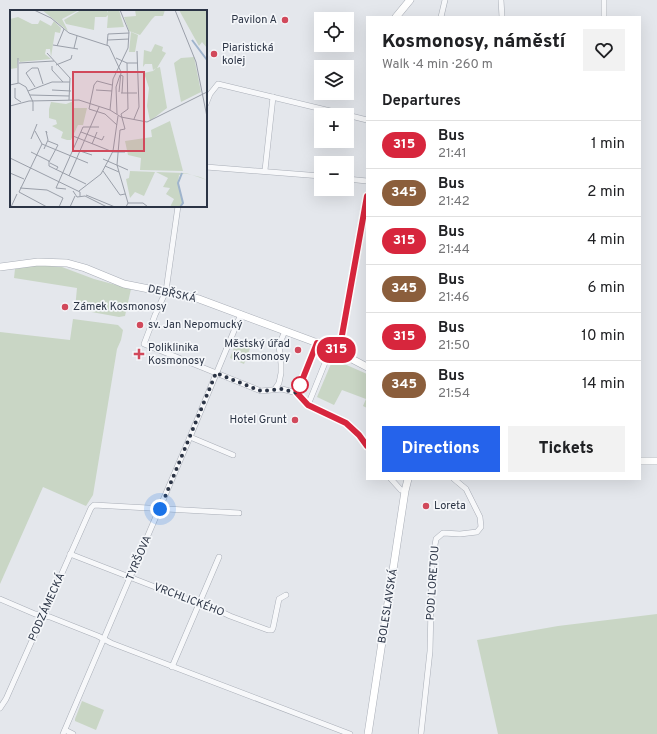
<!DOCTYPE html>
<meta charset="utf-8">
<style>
body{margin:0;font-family:Overpass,sans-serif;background:#f2f2f2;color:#202124;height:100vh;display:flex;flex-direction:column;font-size:15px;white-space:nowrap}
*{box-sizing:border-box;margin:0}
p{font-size:13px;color:#757577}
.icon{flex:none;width:22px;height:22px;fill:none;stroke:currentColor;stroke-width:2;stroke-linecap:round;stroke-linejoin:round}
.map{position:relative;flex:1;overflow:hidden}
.panel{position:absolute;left:366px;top:16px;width:275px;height:464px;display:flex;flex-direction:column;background:#fff;border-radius:0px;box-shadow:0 4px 16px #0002}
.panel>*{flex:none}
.badge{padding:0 8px;border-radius:13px;font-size:14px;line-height:26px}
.controls{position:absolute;left:314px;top:12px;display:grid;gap:8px}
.controls a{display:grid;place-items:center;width:40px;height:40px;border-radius:0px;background:#fff;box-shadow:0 4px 16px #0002;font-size:20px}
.you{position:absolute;width:20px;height:20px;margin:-10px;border:3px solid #fff;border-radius:50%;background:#1a73e8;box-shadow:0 0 0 6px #1a73e833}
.map>.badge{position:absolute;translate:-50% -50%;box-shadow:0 0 0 2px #fff}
h2{padding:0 16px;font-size:15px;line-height:36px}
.round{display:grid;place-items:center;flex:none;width:42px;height:42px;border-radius:0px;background:#f2f2f2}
.overview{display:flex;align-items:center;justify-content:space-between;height:68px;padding:0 16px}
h1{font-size:19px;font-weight:800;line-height:30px}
.action{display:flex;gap:8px;margin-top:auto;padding:8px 16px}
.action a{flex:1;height:46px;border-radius:0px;background:#2563eb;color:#fff;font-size:16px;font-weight:800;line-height:46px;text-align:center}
.action a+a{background:#f2f2f2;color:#202124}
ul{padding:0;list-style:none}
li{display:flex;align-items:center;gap:12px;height:48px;padding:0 16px;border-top:1px solid #e0e0e0}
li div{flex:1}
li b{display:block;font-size:15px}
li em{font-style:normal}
li .badge{min-width:44px;font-weight:700;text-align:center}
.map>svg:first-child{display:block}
.green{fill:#c9d6c5}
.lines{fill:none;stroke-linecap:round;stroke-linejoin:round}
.street-casing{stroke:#a9aeb7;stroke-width:6}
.secondary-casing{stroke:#a9aeb7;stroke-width:8}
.street{stroke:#f7f8fa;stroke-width:5}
.secondary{stroke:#fff;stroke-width:7}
.line-casing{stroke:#fff;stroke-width:9}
.line{stroke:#d7263d;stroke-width:6}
.walk{stroke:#2b3445;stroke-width:4;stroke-dasharray:0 7.2}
.poi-dot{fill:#d1495b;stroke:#f4f6f9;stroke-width:1.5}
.stop-dot{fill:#fff;stroke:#d7263d;stroke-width:2}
.labels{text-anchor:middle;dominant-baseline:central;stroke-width:3.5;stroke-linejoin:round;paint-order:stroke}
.poi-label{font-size:11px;fill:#2b3445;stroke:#f4f6f9;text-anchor:start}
.street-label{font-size:11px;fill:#2b3445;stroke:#f4f6f9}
.inset-river{fill:none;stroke:#9fb4cc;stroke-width:2}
.inset-road{fill:none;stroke:#9a9fa9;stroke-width:1}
.view{fill:#d1495b;fill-opacity:0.15;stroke:#d1495b;stroke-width:2}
.inset-edge{fill:none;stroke:#2b3445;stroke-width:2}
</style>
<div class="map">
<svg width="657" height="734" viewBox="0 0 657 734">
<rect width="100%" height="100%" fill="#e4e7ec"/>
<g class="green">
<polygon points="37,265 62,267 94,279 131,289 125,316 119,317 75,309 77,288 14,278 15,269"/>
<polygon points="73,319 118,325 123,330 121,340 117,349 93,495 86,506 43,487 0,584 0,332 70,340"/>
<polygon points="237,340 251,346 244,364 230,358"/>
<polygon points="333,359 367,374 367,408 363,406 366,399 342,390 334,405 317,397"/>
<polygon points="657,614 657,734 498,734 477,640 558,626"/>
<polygon points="82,701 104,710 96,730 75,721 75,719"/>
</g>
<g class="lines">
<defs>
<g id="street">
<polyline points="501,0 502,17"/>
<polyline points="441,17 445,0"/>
<polyline points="604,17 604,0"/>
<polyline points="206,104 210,94 218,84 347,115"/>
<polyline points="347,115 367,120"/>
<polyline points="206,167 321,176"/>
<polyline points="265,170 273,97"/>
<polyline points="347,179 367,181"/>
<polyline points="178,206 166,291 155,315 144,344 261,391 282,389 297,393 308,405 345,423 359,435 367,446"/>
<polyline points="275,389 279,383 281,373 281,364 279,345 285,331"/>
<polyline points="297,393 317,343"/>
<polyline points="308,405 331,348"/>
<polyline points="190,437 233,455"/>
<polyline points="391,479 401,490 405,491"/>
<polyline points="70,554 199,604 205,604 230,616 268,630 272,630 273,628 279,599 286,595"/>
<polyline points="0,599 35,614 50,617 98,636 111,643 350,734"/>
<polyline points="172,667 219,557"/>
<polyline points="0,708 6,699 91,508 94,505 239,513"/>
<polyline points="65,730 73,734"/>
<polyline points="63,734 190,437 241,314"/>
<polyline points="421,734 430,651 432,563 436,539 443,533 460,534 477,532 481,527 480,517 466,489 454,479"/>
</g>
<g id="secondary">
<polyline points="396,17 410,0"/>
<polyline points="0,267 38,262 67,263 85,268 124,284 199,299 331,348 367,367"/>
<polyline points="339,352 367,196"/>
<polyline points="640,461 657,461"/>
<polyline points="368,734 405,491 408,479"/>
</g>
</defs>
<use href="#street" class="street-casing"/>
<use href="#secondary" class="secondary-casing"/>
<use href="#street" class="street"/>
<use href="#secondary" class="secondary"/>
</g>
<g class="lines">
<defs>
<polyline id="line" points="367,196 339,352 317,343 297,393 308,405 346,423 359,435 367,446"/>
</defs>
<use href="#line" class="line-casing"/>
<use href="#line" class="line"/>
<polyline class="walk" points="160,509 216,373 261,391 282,389 297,393 300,385"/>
</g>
<g class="poi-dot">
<circle cx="285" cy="20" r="4"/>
<circle cx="214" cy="54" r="4"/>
<circle cx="65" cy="307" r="4"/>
<circle cx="140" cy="325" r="4"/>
<circle cx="298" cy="350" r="4"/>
<path d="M137 348h4v4h4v4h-4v4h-4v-4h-4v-4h4z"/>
<circle cx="295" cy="420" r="4"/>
<circle cx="426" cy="506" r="4"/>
</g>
<circle class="stop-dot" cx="300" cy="385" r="8"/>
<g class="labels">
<g class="poi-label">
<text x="277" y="20" text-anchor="end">Pavilon A</text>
<text x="222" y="48">Piaristická<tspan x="222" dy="13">kolej</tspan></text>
<text x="73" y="307">Zámek Kosmonosy</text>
<text x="148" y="325">sv. Jan Nepomucký</text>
<text x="290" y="344" text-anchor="end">Městský úřad<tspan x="290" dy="13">Kosmonosy</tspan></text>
<text x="148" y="348">Poliklinika<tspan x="148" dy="13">Kosmonosy</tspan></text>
<text x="287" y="420" text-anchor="end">Hotel Grunt</text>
<text x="434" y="506">Loreta</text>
</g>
<g class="street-label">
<text transform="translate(172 294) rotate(12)">DEBŘSKÁ</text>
<text transform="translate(139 558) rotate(-67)">TYRŠOVA</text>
<text transform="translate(433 583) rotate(-86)">POD LORETOU</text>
<text transform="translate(189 600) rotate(21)">VRCHLICKÉHO</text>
<text transform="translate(388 606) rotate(-81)">BOLESLAVSKÁ</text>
<text transform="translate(47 607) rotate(-66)">PODZÁMECKÁ</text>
</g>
</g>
<g transform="translate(10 10)">
<rect width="197" height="197" fill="#e4e7ec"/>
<path d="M32,0H69L52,9L58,21ZM71,0H97L98,3V0H109L114,17L97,18L98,5L96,7H85L84,20L56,14L54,10ZM125,0H155L153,6H145L142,9L130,25L119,21L114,7L126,6ZM169,0H197V38L192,32L189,36ZM8,7L22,14H28L30,10L41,16L44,11L51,18L50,23L45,22L41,47L40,39H36L35,44L41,49L10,52L8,49L7,58L0,59V43L7,45L0,43V9ZM121,22L128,25L125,42H119ZM145,34L153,37L152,41L156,43L147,58L150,57L157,98L140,111L137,96L139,78L134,63L143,61L146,58L143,60L142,54H135L133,57L134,40L141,42ZM184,47L191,82L171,92L164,53L171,48ZM64,91L63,98H77L73,115H68L61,130H57L51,128L53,122L42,116L47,114L46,110L39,108V99L41,92L56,94ZM160,111L173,161L130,160L131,148L118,145L115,131L142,127L141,120ZM120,161L145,162L134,186L125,182L120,188L116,169L119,168ZM146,162L174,163L190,167L197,170L176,163L169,165L168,173L173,194L171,197H160L164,189L156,184L160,178L153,177L158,168Z" fill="#c9d6c5"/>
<path class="inset-river" d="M182,30L197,50M170,197L173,193L168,173L172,163"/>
<path class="inset-road" d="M24,0L41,8L59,23L99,36L111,62L109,82M165,0L186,52L197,107M98,30L119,29M43,35L68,39M97,35L98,24L119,23M47,36L54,19M64,38L67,26M37,43L60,68L59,90M106,48L117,53H128M9,53L44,51M46,55L61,49L62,45M42,56V60L53,72M8,73V48M0,75L9,73L16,77L23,92V101M84,75L79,99L95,104L107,115M84,75L87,71L102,75M25,77L16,63L22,58H28L33,74M5,78V88L11,92M42,80L61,81M86,80L102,81M18,81L42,72H60M111,83H127M20,85L59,86M0,96L19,91L69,90L100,100L103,69L118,38L119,22L110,0M100,100L111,107L137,112L197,82M107,104L106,77L110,65L113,66L112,83M124,109L129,97L127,41M71,122L92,130L94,126M63,126L103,142H115M21,129L27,114M38,131L48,135L39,152M32,134L78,153M82,134L87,122M34,139L38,130L36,121L37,123M70,141L82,145M21,142L39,151V156L76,174M0,148L70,182V186M93,149L118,160M40,153L48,157L46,160M95,156L109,162M93,161L110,185L115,184M0,163L14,169M59,166L89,97M10,178L37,180L53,188L49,197M56,179L46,178L73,117H89M63,181L67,187L75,186L97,197M69,181L91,164L98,151L103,141L108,106M9,182L32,134L25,121M9,182L37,197M76,185L105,197M118,193H133L138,197M1,197L7,184M60,197L65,186M116,197L118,193L107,155L110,120L115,119L111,104L118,99L117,53"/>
<path class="view" d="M63,62H134V141H63Z"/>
<rect width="197" height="197" class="inset-edge"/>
</g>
</svg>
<div class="controls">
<a><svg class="icon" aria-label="locate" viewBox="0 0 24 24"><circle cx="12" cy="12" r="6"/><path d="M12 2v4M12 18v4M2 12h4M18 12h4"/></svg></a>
<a><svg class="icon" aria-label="layers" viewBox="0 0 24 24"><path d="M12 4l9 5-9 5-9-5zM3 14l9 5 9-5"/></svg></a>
<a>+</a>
<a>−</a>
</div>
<div class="you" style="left:160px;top:509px"></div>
<b class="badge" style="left:336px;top:350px;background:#d7263d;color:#fff">315</b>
<section class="panel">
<div class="overview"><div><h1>Kosmonosy, náměstí</h1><p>Walk · 4 min · 260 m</p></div><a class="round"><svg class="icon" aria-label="heart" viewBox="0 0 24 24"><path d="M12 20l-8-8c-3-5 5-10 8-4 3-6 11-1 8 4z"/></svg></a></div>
<h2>Departures</h2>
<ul>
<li><span class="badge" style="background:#d7263d;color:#fff">315</span><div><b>Bus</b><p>21:41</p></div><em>1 min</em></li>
<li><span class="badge" style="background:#8b5e3c;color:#fff">345</span><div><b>Bus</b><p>21:42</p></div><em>2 min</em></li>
<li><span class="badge" style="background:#d7263d;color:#fff">315</span><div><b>Bus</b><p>21:44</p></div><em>4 min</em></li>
<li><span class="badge" style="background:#8b5e3c;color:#fff">345</span><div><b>Bus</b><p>21:46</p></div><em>6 min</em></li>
<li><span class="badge" style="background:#d7263d;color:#fff">315</span><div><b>Bus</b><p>21:50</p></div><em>10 min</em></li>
<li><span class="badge" style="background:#8b5e3c;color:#fff">345</span><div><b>Bus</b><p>21:54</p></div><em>14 min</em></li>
</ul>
<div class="action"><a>Directions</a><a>Tickets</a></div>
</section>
</div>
